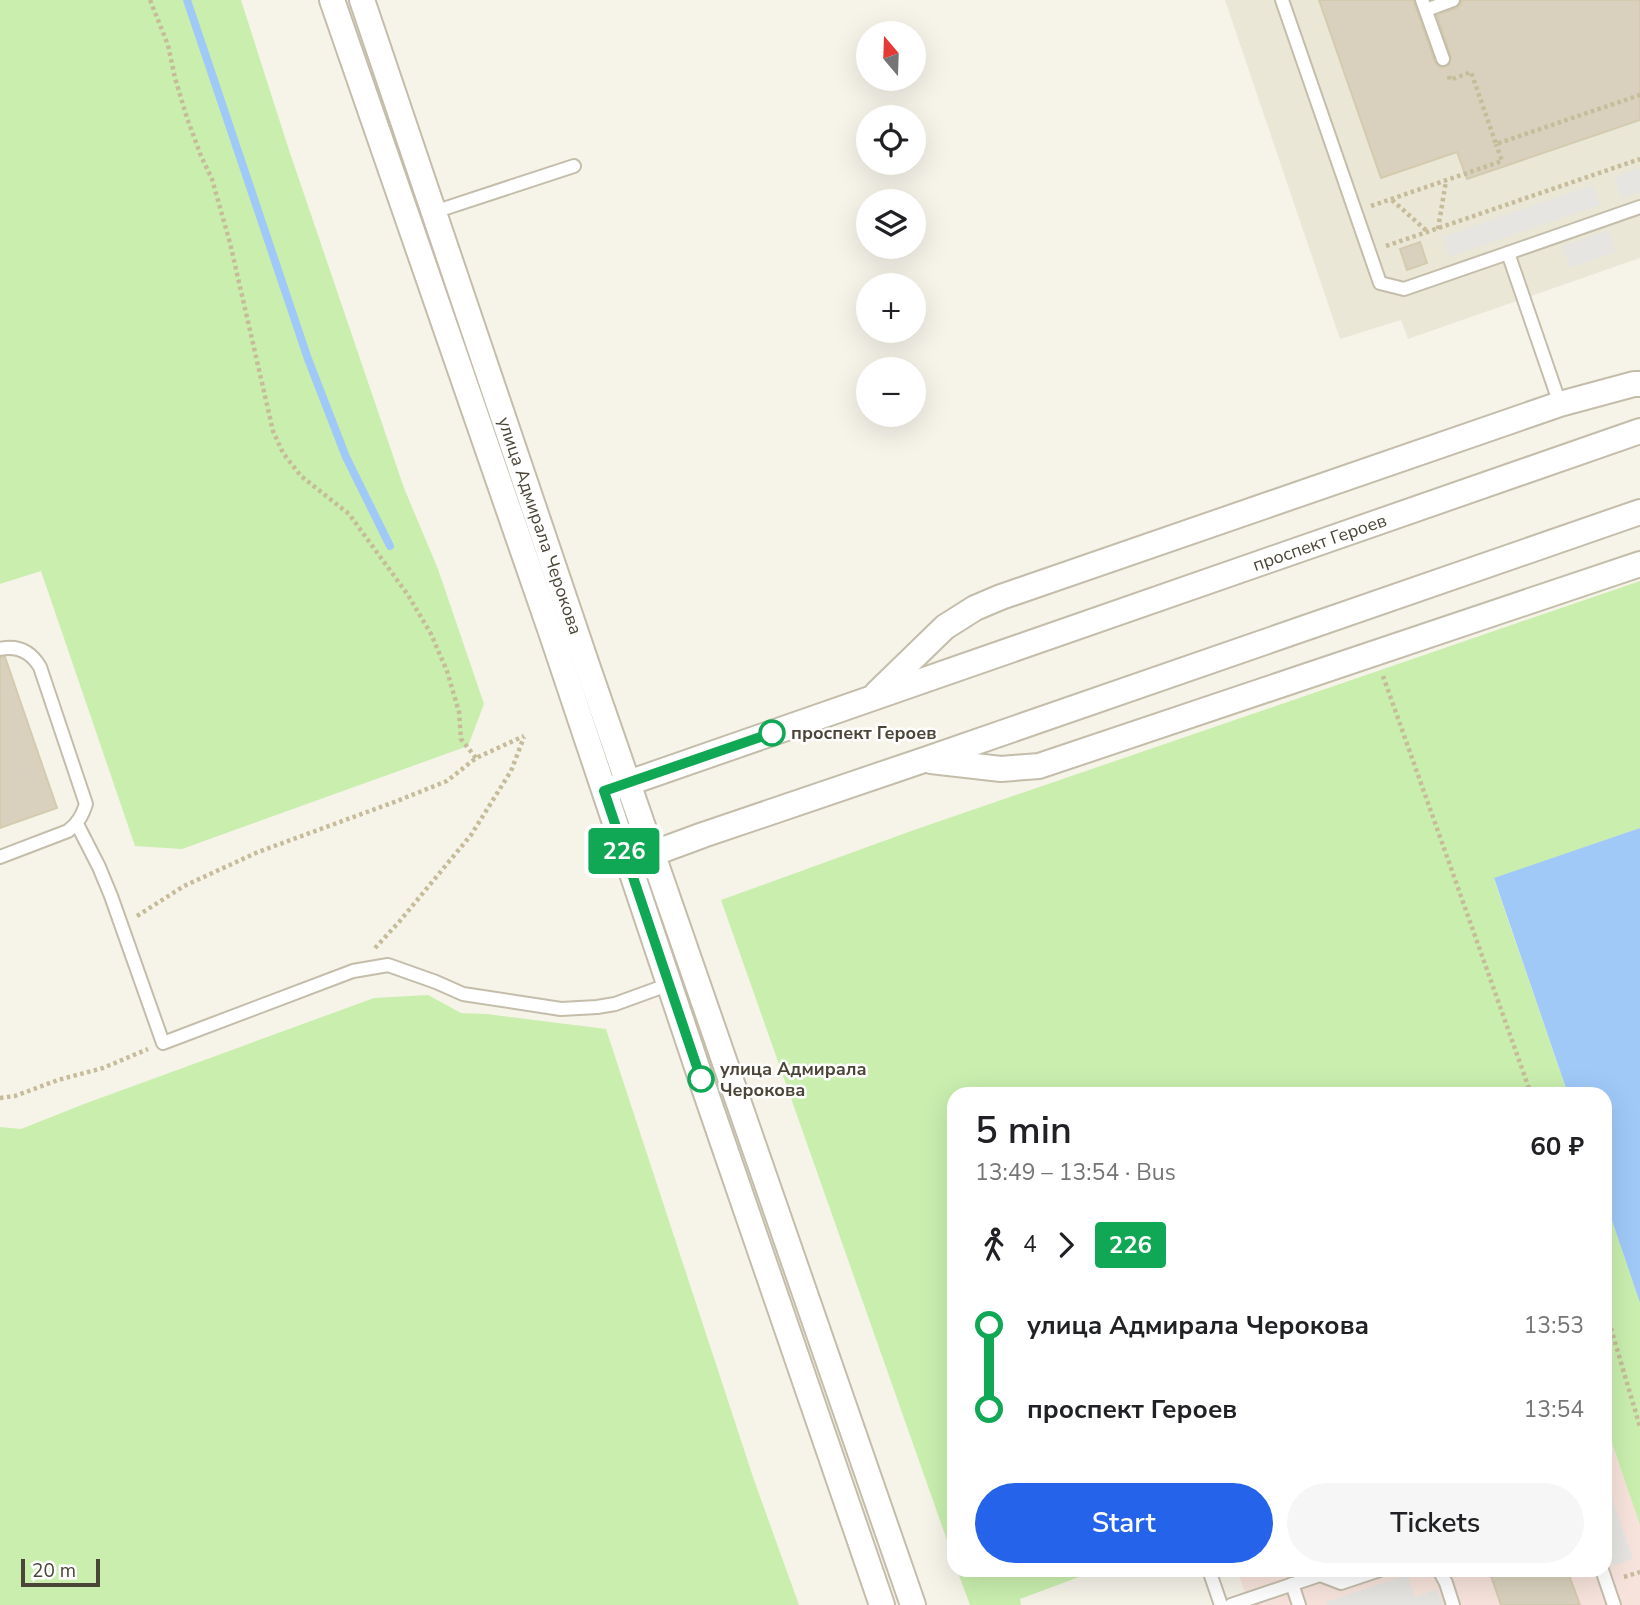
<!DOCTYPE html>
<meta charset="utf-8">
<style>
body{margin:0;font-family:"Nunito Sans",sans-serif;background:#f6f6f6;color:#202124;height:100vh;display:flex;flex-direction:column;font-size:26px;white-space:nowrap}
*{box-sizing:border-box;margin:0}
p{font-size:23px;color:#757577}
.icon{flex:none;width:38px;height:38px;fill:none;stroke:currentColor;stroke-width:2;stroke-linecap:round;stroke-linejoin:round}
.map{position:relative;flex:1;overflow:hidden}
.sheet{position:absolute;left:947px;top:1087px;width:665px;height:490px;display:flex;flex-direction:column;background:#fff;border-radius:21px;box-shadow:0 7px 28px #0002}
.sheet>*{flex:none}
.badge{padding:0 14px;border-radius:5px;font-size:24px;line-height:46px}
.needle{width:46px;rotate:341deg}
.tools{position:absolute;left:856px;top:21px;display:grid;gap:14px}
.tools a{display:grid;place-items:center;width:70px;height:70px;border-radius:50%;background:#fff;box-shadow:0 7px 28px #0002;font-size:35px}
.scale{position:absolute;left:21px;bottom:18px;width:79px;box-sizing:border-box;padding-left:7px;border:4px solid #4a4536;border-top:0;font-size:19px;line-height:24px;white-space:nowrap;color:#4a4536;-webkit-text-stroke:5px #fff;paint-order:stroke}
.map>.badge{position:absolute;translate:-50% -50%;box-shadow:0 0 0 4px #fff}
.legs{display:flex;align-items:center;gap:10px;height:77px;padding:0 28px;font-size:23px}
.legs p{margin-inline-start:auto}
.headline{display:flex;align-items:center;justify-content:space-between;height:119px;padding:0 28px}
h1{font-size:38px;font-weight:600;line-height:52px}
.cta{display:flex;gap:14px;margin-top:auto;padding:14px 28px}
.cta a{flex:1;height:80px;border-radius:42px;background:#2563eb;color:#fff;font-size:28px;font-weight:600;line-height:80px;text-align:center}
.cta a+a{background:#f6f6f6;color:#202124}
ul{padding:0 28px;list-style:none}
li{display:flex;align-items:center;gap:24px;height:84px;font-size:26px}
li i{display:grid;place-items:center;width:10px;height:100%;margin:0 9px;background:currentColor}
li i::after{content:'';width:18px;height:18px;margin:-9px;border:5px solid;border-radius:50%;background:#fff}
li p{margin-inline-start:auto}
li:first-child i{background:linear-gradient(#0000 50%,currentColor 0)}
li:last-child i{background:linear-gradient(currentColor 50%,#0000 0)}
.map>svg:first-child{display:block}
.residential{fill:#eae7d6}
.medical{fill:#f7e3db}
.green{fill:#c9eeae}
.parking{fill:#e7e5e1}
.water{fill:#a0c9f8}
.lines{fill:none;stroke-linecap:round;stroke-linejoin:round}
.stream{stroke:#a0c9f8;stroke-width:8}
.building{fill:#d9d1bd;stroke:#d4cbaf;stroke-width:2}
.lane-casing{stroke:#c3bdaa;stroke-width:16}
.street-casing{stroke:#c3bdaa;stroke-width:28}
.path{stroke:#c6bc9a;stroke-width:4.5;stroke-dasharray:3.5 3.5;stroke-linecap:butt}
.lane{stroke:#fff;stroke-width:12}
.street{stroke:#fff;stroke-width:24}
.line-1-casing{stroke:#fff;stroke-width:16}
.line-1{stroke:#10a855;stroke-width:10}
.stop-1-dot{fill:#fff;stroke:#10a855;stroke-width:3.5}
.labels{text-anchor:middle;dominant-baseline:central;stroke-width:5;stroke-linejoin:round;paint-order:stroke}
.street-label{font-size:18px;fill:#4a4536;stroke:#fff}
.stop-label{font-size:18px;font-weight:bold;fill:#4a4536;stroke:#fff;text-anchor:start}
</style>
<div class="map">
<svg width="1640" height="1605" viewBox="0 0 1640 1605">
<rect width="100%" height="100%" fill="#f6f4e9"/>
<polygon class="residential" points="1225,0 1640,0 1640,258 1408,339 1401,320 1340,339"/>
<polygon class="medical" points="1605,1423 1640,1525 1640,1605 1249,1605 1237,1570 1605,1570"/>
<g class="green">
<polygon points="0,0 241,0 288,147 404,488 438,569 484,704 468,746 182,849 135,846 41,571 0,584"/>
<polygon points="1640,581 1640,828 1494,879 1568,1094 954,1094 954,1560 721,900 914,830"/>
<polygon points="428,995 461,1013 487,1014 606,1029 754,1480 799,1605 0,1605 0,1127 21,1129 84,1104 374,998"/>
<polygon points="1605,1200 1640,1303 1640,1525 1605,1423"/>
<polygon points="957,1570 1098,1570 1020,1599 1021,1605 970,1605"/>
</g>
<g class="parking">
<polygon points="1640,168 1640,193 1622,199 1614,177"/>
<polygon points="1593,185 1600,205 1449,257 1442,237"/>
<polygon points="1608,230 1616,252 1570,268 1562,246"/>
<polygon points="1605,1478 1633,1559 1613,1566 1605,1542"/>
<polygon points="1407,1575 1415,1597 1437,1589 1443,1605 1327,1605 1326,1602"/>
</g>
<polygon class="water" points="1640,828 1640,1303 1605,1200 1605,1094 1568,1094 1494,878"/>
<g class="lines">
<polyline class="stream" points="187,0 308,359 346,457 390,546"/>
</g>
<g class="building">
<polygon points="1319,0 1413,0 1435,62 1438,66 1442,68 1449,65 1451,57 1437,15 1457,8 1460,5 1462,0 1640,0 1640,120 1467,179 1457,152 1381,178"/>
<polygon points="1420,242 1427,263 1407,270 1400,249"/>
<polygon points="5,657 57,808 0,828 0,658"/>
<polygon points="1489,1570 1567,1570 1580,1605 1501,1605"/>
</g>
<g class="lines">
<defs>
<g id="lane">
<polyline points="1282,0 1380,283 1404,289 1508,253 1560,404"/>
<polyline points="1422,0 1443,59"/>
<polyline points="1426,10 1453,0"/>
<polyline points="434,212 574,166"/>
<polyline points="1508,253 1640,207"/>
<path d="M0,649C18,645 31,652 40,667L86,804C82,816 78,823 68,831L0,857"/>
<polyline points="77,824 99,867 111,896 163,1043 353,971 388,965 436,982 463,994 561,1009 597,1007 615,1004 670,984"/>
<polyline points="1209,1570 1221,1605"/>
<polyline points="1439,1570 1446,1583 1453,1605"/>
<polyline points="1602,1570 1614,1605"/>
<polyline points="1320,1575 1341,1583 1380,1570"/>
<polyline points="1292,1584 1299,1605"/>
<polyline points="1231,1605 1320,1575 1318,1570"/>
</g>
<g id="street">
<polyline points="332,0 551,632 701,1079 882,1605"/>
<path id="s1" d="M362,0L587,665L913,1605"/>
<polyline points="877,693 945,627 975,608 1001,597 1560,404 1634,384 1640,384"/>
<polyline points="931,761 1001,769 1039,766 1640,564"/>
<path id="s2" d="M614,788L1640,431"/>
<polyline points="638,859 703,835 924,760 1640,512"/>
</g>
</defs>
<use href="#lane" class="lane-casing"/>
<use href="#street" class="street-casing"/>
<g class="path">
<polyline points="150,0 168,45 175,78 187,118 201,156 212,179 230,243 273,431 283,453 301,476 349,514 408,595 431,634 447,671 459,712 461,739 476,758"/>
<polyline points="1449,76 1450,80 1471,72 1496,144 1640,95"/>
<polyline points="1392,200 1428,232"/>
<polyline points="1371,206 1502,161 1496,144"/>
<polyline points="1438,229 1446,181"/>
<polyline points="1386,246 1640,159"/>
<polyline points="1383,676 1531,1094"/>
<polyline points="137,916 184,886 258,852 397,801 447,781 476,758 524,736"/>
<polyline points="375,948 399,922 471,835 511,771 524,737"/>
<polyline points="0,1098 15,1096 58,1080 103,1068 148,1049"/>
<polyline points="1605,1308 1640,1427"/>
<polyline points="1624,1577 1640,1572"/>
</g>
<use href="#lane" class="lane"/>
<use href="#street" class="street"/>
</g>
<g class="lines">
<defs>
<polyline id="line-1" points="701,1079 604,791 772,733"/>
</defs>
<use href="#line-1" class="line-1-casing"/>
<use href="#line-1" class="line-1"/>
</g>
<g class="stop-1-dot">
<circle cx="772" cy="733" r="12"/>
<circle cx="701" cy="1079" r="12"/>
</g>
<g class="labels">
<g class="street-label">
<text stroke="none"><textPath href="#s1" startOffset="555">улица Адмирала Черокова</textPath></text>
<text stroke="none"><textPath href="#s2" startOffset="747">проспект Героев</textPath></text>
</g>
<g class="stop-label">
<text x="791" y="733">проспект Героев</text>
<text x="720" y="1069">улица Адмирала<tspan x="720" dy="21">Черокова</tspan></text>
</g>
</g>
</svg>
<div class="tools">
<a><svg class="needle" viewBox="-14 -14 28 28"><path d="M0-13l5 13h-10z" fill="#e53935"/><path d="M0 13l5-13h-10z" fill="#757577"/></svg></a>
<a><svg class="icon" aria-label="locate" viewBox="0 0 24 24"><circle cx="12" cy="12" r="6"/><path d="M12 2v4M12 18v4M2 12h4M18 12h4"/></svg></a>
<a><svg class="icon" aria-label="layers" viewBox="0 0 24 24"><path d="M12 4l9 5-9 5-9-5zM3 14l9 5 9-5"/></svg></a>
<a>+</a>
<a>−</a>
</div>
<div class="scale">20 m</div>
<b class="badge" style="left:624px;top:851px;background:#10a855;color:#fff">226</b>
<section class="sheet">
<div class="headline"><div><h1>5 min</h1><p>13:49 – 13:54 · Bus</p></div><b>60 ₽</b></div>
<div class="legs"><svg class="icon" aria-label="walk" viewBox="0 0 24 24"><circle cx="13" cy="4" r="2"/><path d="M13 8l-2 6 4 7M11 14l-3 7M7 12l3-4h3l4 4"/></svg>4<svg class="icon" aria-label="forward" viewBox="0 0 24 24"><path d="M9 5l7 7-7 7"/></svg><b class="badge" style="background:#10a855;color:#fff">226</b></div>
<ul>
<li><i style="color:#10a855"></i><b>улица Адмирала Черокова</b><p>13:53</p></li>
<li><i style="color:#10a855"></i><b>проспект Героев</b><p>13:54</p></li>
</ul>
<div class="cta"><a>Start</a><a>Tickets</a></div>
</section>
</div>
